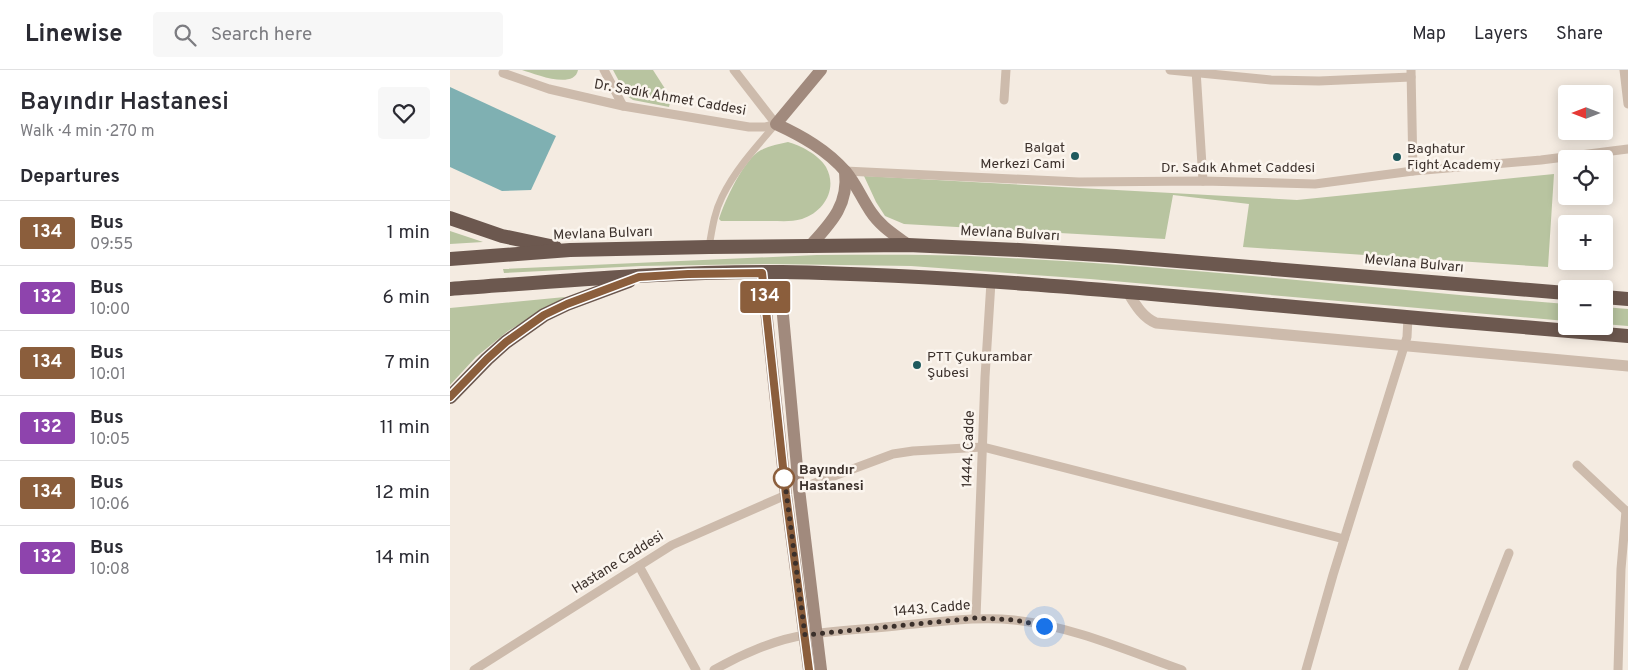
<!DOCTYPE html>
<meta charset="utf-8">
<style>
body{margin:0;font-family:Overpass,sans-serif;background:#f7f7f7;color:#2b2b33;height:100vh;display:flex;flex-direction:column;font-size:19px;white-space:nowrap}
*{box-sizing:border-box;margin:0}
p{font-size:16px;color:#7c7c81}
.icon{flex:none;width:28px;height:28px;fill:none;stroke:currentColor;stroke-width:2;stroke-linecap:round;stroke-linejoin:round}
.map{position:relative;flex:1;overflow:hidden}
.panel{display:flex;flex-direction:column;background:#fff;width:450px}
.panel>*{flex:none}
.badge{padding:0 10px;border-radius:4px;font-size:18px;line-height:32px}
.needle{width:32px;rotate:270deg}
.controls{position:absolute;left:1108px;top:15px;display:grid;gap:10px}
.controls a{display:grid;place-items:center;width:55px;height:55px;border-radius:5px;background:#fff;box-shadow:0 2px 12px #0003;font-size:25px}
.you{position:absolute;width:25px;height:25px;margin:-12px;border:4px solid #fff;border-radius:50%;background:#1a73e8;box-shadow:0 0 0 8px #1a73e833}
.map>.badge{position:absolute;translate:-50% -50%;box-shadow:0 0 0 2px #fff}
h2{padding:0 20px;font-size:19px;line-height:45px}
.round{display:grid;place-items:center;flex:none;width:52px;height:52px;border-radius:5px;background:#f7f7f7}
.summary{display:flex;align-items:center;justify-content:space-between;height:85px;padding:0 20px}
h1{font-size:24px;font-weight:600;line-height:38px}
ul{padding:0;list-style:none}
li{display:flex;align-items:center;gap:15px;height:65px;padding:0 20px;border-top:1px solid #e1e1e2}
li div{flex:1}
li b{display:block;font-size:19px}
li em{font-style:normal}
li .badge{min-width:55px;font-weight:700;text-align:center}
header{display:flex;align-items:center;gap:30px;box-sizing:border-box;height:70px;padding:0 25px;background:#fff;border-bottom:1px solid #e1e1e2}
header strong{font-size:24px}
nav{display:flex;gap:28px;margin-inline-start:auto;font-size:18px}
.search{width:350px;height:45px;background:#f7f7f7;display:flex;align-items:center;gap:12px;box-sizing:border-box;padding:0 18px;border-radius:5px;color:#7c7c81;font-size:19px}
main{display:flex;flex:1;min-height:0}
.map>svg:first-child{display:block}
.green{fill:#b8c4a0}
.water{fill:#7fb0b2}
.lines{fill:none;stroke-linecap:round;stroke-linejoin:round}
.pedestrian{stroke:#cdbbac;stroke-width:7}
.minor{stroke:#cdbbac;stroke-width:9}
.tertiary{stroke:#cdbbac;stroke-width:11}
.secondary{stroke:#a18a7d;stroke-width:12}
.trunk{stroke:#6c584f;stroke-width:14}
.line-casing{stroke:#fff;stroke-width:11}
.line{stroke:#8b5e3c;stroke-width:8}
.walk{stroke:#3b302b;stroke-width:5;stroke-dasharray:0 9}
.poi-dot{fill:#1f5a5e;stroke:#fbf5ee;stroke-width:2}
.stop-dot{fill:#fff;stroke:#8b5e3c;stroke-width:2.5}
.labels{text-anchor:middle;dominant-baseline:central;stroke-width:5;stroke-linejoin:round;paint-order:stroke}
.street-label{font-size:14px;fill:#3b302b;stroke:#fbf5ee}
.poi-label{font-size:14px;fill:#3b302b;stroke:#fbf5ee;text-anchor:start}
.stop-label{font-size:14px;font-weight:bold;fill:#3b302b;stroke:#fbf5ee;text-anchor:start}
</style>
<header>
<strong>Linewise</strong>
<div class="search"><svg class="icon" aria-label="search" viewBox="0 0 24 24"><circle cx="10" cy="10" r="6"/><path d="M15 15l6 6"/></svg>Search here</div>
<nav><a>Map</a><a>Layers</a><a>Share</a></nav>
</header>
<main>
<section class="panel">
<div class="summary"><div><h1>Bayındır Hastanesi</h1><p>Walk · 4 min · 270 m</p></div><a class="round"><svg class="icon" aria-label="heart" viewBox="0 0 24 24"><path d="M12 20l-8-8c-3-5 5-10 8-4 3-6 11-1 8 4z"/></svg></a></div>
<h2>Departures</h2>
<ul>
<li><span class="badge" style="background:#8b5e3c;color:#fff">134</span><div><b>Bus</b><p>09:55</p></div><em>1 min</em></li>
<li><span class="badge" style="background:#8e44ad;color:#fff">132</span><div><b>Bus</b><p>10:00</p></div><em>6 min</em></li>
<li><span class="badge" style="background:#8b5e3c;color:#fff">134</span><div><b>Bus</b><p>10:01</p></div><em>7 min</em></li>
<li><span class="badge" style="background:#8e44ad;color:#fff">132</span><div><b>Bus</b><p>10:05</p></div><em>11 min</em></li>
<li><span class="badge" style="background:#8b5e3c;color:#fff">134</span><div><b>Bus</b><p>10:06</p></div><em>12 min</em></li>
<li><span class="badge" style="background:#8e44ad;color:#fff">132</span><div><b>Bus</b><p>10:08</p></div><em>14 min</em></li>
</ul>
</section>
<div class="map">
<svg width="1178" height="600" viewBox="0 0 1178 600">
<rect width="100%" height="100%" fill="#f4ebe1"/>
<g class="green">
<path d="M72,0H128C124,20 85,4 72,0Z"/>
<polygon points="163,0 203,0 221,28 219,37 183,30 177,26"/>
<path d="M338,72C350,75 369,85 376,97C388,119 374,142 352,149C342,152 332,151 321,151C305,151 288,151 271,151L269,149C275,130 294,89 311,80C319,76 329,74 338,72Z"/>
<polygon points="1104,104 1098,197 793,177 799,134 723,125 715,169 454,154 435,146 426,132 414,106 847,130"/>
<polygon points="0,161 33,172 0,174"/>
<path d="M367,185C425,185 483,184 540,187C733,196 924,219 1116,234V251L640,209L461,196L320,194L191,196L54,203L53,199Z"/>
<polygon points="115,227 58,261 26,287 0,315 0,238"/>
<polygon points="1154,237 1178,239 1178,256 1154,254"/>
</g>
<polygon class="water" points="0,17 106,66 81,120 52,121 0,97"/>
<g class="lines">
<path class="pedestrian" d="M259,177C262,160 264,143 272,127C285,100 306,77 326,54"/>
<g class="minor">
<polyline points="154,0 173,36"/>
<polyline points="720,0 821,10 869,11 961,7"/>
<polyline points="746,0 753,111"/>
<polyline points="961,0 963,101"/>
<polyline points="1174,0 1178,34"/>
<polyline points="53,3 99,19 173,36 299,57 315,57 326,54 284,0"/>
<polyline points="554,30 556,0"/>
<polyline points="395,101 629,112 753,111 865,114 963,101 1091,90 1178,79"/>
<polyline points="1127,395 1176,441"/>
<polyline points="349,419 443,384 463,381 533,377 894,469"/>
<polyline points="189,496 246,600"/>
<polyline points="526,548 535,307 541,212"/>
<polyline points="24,600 222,475 336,425"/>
<path d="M264,600C290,585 326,569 356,565C388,560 422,559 454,555C491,552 528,546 564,550C622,556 678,581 732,600"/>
<polyline points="856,600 883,505 957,267 958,247"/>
<polyline points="1013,600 1059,483"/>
<polyline points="1168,600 1171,499 1176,441 1178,441"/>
</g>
<path class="tertiary" d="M677,221C685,234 692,247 706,253L1178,296"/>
<g class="secondary">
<path d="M371,0L326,54C352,66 377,80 396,102C406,114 412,129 421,142C430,156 445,165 458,175"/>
<path d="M360,176C381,153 399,135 395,101"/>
<polyline points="329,202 349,419 371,600"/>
<polyline points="312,203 336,425 359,600"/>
</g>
<g class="trunk">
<polyline points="0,148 52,166 105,177"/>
<polyline points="0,189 120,180 259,177 458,175 569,180 666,186 1116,223"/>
<path d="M0,219C110,211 221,201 332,202C496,205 660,220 823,235C941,246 1060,256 1178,266"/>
<polyline points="1154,227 1178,229"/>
<polyline points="0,327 37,289 56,272 94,245 117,234 179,211"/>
</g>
</g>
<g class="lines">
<defs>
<polyline id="line" points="0,327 37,289 56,272 94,245 117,234 189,207 238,204 312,203 336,425 359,600"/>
</defs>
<use href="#line" class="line-casing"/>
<use href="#line" class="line"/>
<polyline class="walk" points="334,408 334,406 355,565 526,548 565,550 594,556"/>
</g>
<g class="poi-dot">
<circle cx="625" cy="86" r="5"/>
<circle cx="947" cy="87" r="5"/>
<circle cx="467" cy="295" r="5"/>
</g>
<circle class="stop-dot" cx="334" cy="408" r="10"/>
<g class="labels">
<g class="street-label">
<text transform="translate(220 28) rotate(10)">Dr. Sadık Ahmet Caddesi</text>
<text x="788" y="98">Dr. Sadık Ahmet Caddesi</text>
<text transform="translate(153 164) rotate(-2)">Mevlana Bulvarı</text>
<text transform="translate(560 164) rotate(3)">Mevlana Bulvarı</text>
<text transform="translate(964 194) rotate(5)">Mevlana Bulvarı</text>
<text transform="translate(519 379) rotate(-88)">1444. Cadde</text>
<text transform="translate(168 493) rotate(-32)">Hastane Caddesi</text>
<text transform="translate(482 539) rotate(-5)">1443. Cadde</text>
</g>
<g class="poi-label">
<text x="615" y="78" text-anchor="end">Balgat<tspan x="615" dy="16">Merkezi Cami</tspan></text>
<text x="957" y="79">Baghatur<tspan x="957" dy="16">Fight Academy</tspan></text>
<text x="477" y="287">PTT Çukurambar<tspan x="477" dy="16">Şubesi</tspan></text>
</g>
<g class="stop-label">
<text x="349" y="400">Bayındır<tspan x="349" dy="16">Hastanesi</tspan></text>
</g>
</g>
</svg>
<div class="controls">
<a><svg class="needle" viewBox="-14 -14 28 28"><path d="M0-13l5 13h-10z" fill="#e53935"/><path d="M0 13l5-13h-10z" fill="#7c7c81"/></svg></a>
<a><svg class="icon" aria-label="locate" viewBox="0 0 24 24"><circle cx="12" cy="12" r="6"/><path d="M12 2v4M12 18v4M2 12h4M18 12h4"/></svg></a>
<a>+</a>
<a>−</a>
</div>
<div class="you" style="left:594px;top:556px"></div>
<b class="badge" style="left:315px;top:227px;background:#8b5e3c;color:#fff">134</b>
</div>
</main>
